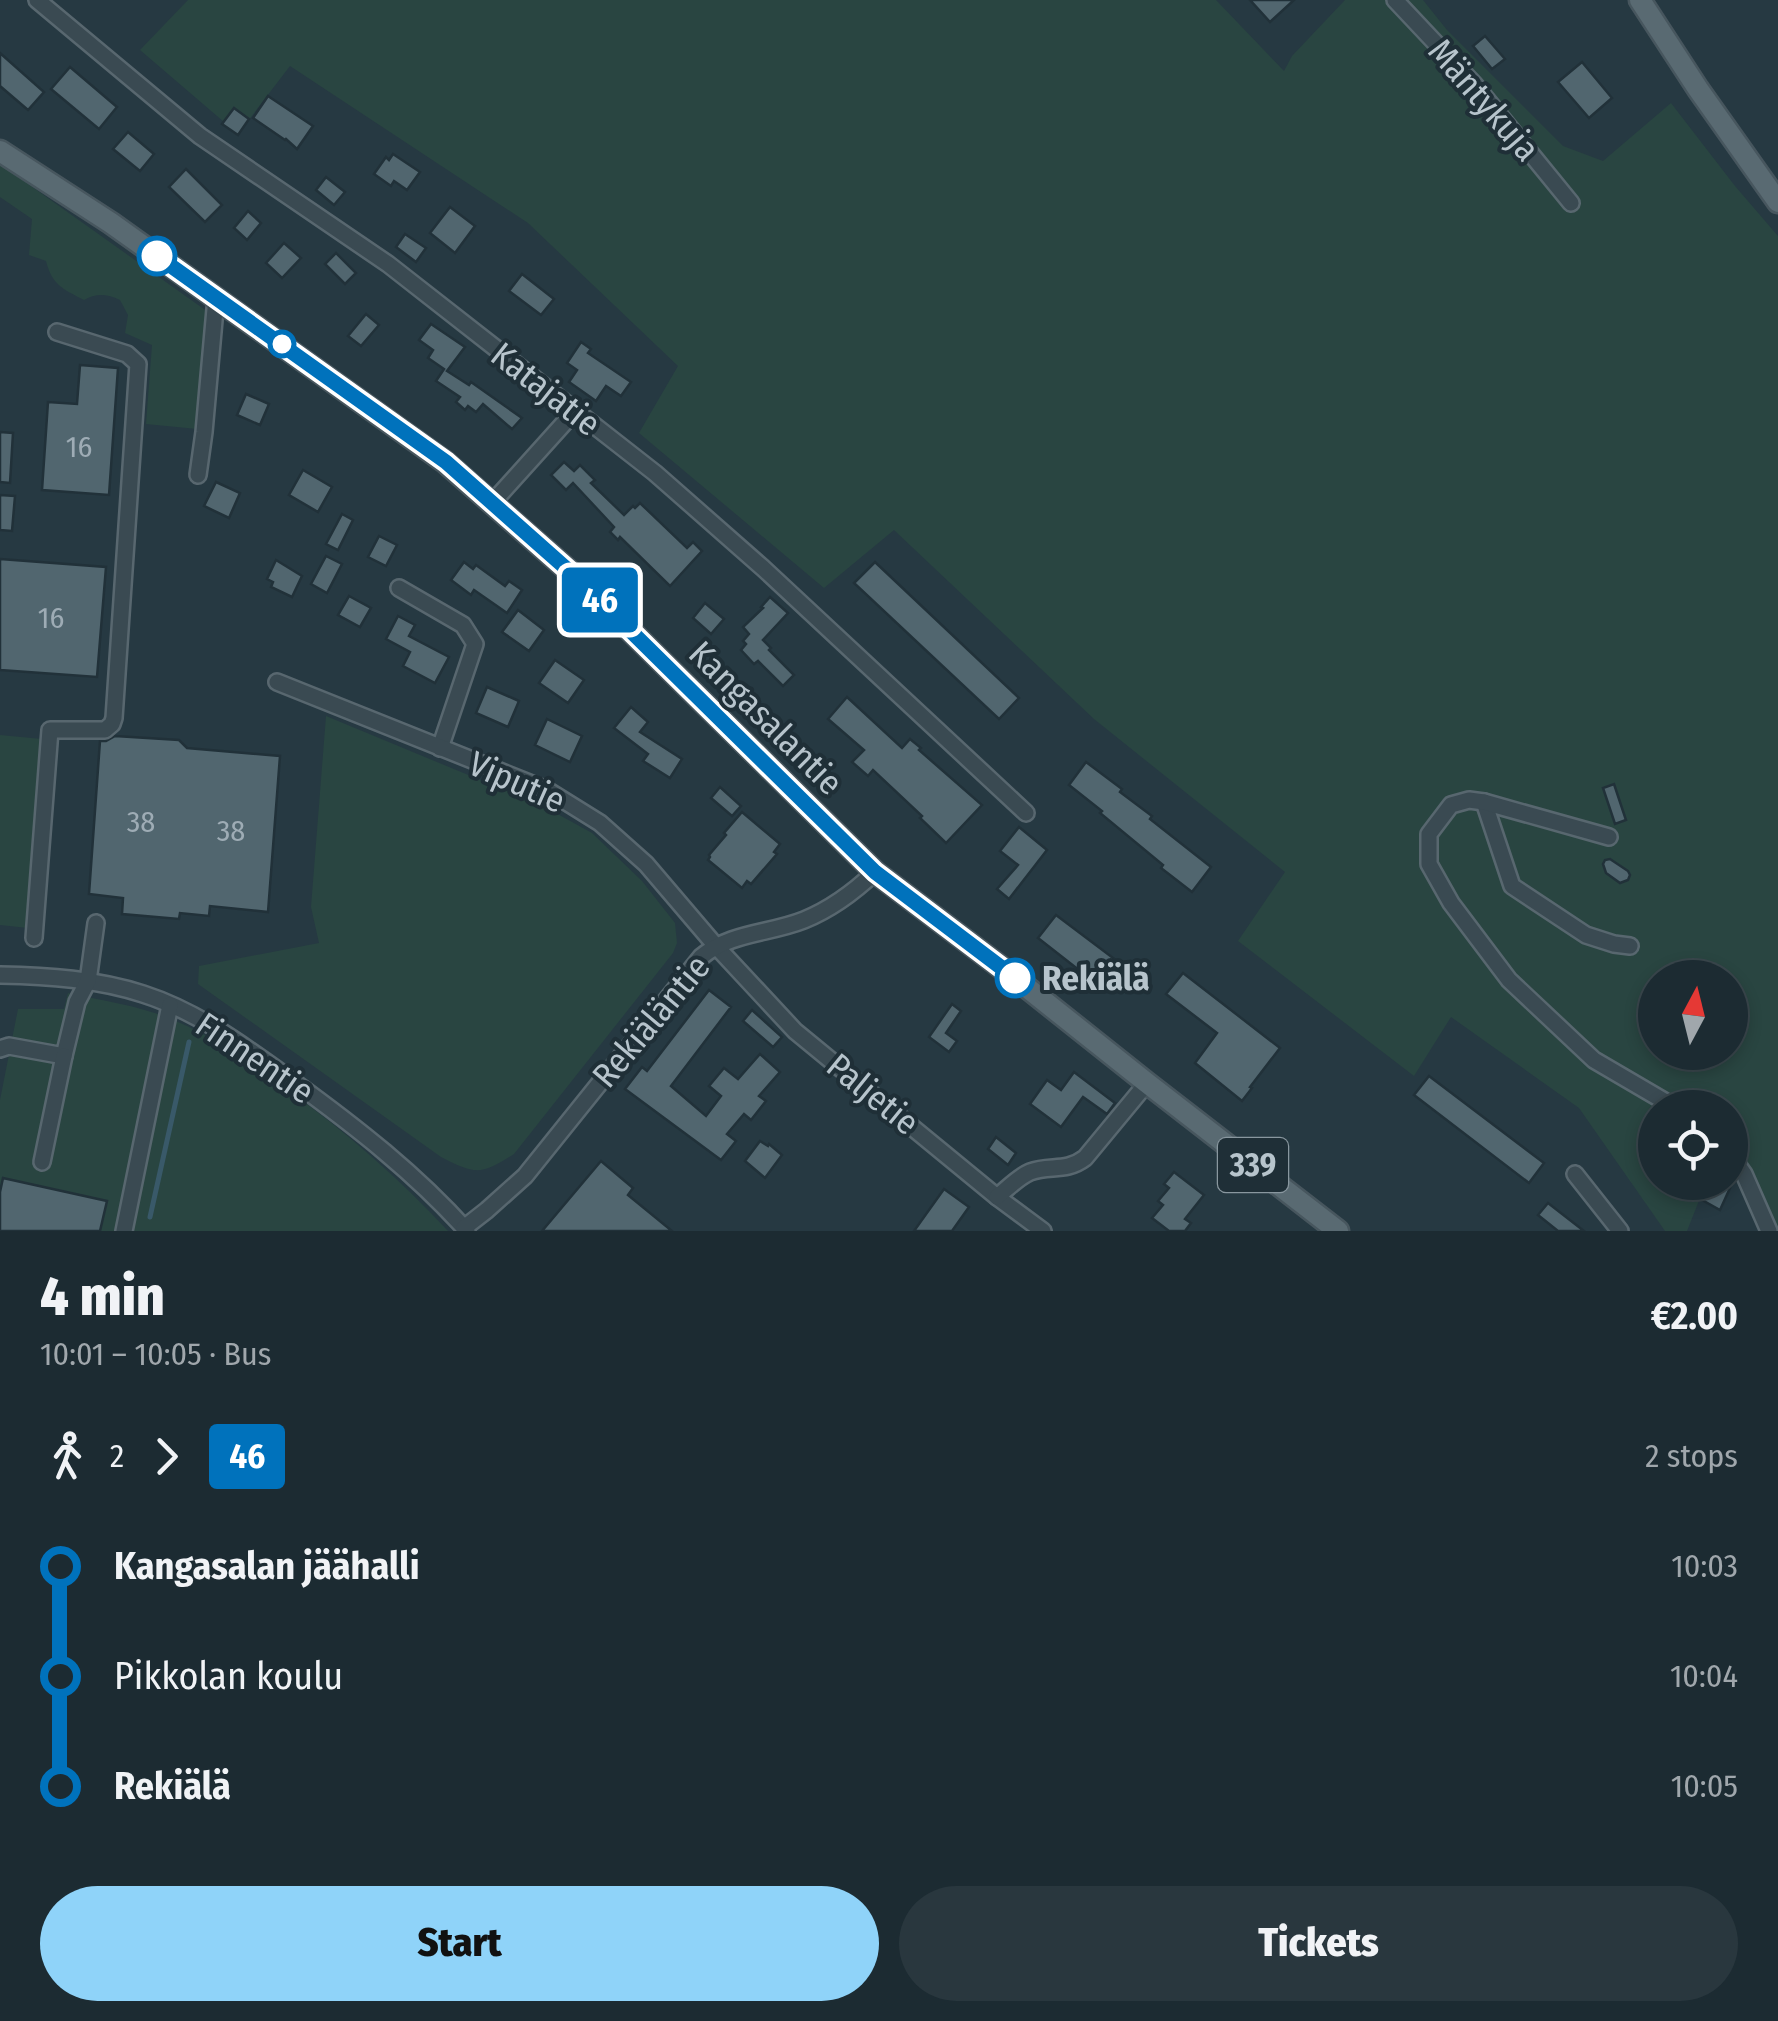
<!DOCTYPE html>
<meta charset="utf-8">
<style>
body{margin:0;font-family:"Fira Sans Condensed",sans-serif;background:#29373e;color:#f1f3f6;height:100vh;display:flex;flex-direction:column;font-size:38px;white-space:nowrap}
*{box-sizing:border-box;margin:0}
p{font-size:32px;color:#a0a7ac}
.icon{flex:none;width:55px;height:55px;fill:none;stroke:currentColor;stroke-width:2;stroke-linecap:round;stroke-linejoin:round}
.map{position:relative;height:1231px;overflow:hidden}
.drawer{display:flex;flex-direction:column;background:#1c2b32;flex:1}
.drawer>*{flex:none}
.badge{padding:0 20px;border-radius:8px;font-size:35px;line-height:65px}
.needle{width:65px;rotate:7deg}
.buttons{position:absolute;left:1638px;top:960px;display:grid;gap:20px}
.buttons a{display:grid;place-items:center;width:110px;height:110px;border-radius:50%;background:#1c2b32;box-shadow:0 5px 15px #0003,0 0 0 2px #3a474d;font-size:50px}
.map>.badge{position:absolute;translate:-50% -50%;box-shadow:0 0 0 5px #fff}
.legs{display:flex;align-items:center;gap:15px;height:110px;padding:0 40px;font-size:32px}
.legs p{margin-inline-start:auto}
.summary{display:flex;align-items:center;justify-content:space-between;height:170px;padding:0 40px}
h1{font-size:55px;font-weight:800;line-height:75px}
.action{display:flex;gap:20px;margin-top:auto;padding:20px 40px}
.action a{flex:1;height:115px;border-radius:60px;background:#8fd3f9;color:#111;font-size:40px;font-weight:800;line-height:115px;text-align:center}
.action a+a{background:#29373e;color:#f1f3f6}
ul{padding:0 40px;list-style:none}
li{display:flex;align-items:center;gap:35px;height:110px;font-size:38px}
li i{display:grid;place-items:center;width:15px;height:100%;margin:0 12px;background:currentColor}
li i::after{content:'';width:25px;height:25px;margin:-12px;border:8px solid;border-radius:50%;background:#1c2b32}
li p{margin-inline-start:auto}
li:first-child i{background:linear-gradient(#0000 50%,currentColor 0)}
li:last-child i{background:linear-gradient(currentColor 50%,#0000 0)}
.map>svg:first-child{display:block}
.green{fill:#294541;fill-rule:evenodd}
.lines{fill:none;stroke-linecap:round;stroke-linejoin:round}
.stream{stroke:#395969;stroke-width:5}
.building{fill:#51666f;stroke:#213139;stroke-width:2.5}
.minor-casing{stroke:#58676f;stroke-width:20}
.major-casing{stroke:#47565e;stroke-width:25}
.minor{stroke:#3a4a52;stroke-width:15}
.major{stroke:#596a72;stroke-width:20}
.line-1-casing{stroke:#fff;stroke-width:22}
.line-1{stroke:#0072bc;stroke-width:15}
.stop-1-dot{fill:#fff;stroke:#0072bc;stroke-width:5}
.labels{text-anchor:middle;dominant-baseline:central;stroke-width:8;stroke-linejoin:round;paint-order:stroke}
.number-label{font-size:30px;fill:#9eacb5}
.shield{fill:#1f2f37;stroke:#89979f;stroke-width:2.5}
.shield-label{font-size:32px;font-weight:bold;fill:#b7c4cc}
.street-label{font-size:35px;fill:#b7c4cc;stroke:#1f2f37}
.stop-label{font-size:35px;font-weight:bold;fill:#b7c4cc;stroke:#1f2f37;text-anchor:start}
</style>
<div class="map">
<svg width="1778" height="1231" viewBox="0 0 1778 1231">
<rect width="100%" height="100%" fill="#263942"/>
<g class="green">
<path d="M188,0H1216L1284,71L1292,56L1345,0H1423L1447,30L1563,146L1603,161L1671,103L1735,186L1778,236V1231H1775L1730,1154V1108H1655V1182L1706,1183L1687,1231H1665L1579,1108L1451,1017L1414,1076L1238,941L1285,872L1094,719L894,530L824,588L639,433L678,366L528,223L290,66L238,134L140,50ZM1655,978H1730V1052H1655Z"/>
<path d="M0,164L215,317L197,429L146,424L152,345L125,333L128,315L120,300C107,294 96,293 84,300C63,289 52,285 46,261L29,255L32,219L0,197Z"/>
<path d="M326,716L543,806L592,833L642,881L675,923L677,943L673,953L514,1154C481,1175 476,1175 441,1157L198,984L199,966L319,943L311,907Z"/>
<polygon points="0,735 42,739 28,928 0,925"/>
<path d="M68,993C104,1001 143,1006 178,1022C217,1039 254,1064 288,1090C346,1132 399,1178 448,1231H0V1100L18,1009H64Z"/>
</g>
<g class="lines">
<polyline class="stream" points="150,1217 189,1042"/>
</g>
<g class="building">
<polygon points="1250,0 1294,0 1270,22"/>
<polygon points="1485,36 1505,59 1492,69 1473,46"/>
<polygon points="0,53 44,92 28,110 0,86"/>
<polygon points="1582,62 1612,98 1589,118 1558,82"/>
<polygon points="70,67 117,107 99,129 51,89"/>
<polygon points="268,96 313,126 297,149 286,139 285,140 253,118"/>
<polygon points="234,108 249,119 238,135 222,124"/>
<polygon points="128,132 154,154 140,171 113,149"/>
<polygon points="393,154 420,172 407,190 394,181 391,186 374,174 386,157 389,160"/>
<polygon points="186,169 222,205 205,222 169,187"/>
<polygon points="326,177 345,192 334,205 316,190"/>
<polygon points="450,207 475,226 455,253 430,233"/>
<polygon points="248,211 261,223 247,240 234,228"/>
<polygon points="405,234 426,248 416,262 396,247"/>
<polygon points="284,243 301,258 282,278 266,263"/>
<polygon points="336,253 356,273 345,284 325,264"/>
<polygon points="522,274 554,299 541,315 509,291"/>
<polygon points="366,314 379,325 361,346 348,336"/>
<polygon points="431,324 465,347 447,371 469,385 471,382 522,418 512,429 483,404 476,412 468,406 465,410 456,402 460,397 436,381 444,369 428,358 433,350 419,340"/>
<polygon points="581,342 591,349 588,353 631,382 621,396 606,386 596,401 569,382 577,370 567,363"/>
<polygon points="80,365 118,368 109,495 42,490 48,402 77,404"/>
<polygon points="246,394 269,404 260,425 237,415"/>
<polygon points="0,432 13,433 10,483 0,482"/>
<polygon points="564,462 574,471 580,465 595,480 591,483 624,515 633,506 635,508 640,503 687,548 693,542 702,551 670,586 620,537 618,540 610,532 614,527 573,483 566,490 551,475"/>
<polygon points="303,470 332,487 318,512 289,495"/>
<polygon points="216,482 240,493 229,518 204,506"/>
<polygon points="0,495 15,496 12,531 0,530"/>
<polygon points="342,514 353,520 338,550 326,544"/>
<polygon points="379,536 397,545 386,566 368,557"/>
<polygon points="326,556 342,564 327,593 311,584"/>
<polygon points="0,559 106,567 97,677 0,670"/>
<polygon points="276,560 302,576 292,597 271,587 273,582 267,579"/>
<polygon points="464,562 473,569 476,565 505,586 509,581 522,590 507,613 474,590 471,595 451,580"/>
<polygon points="875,562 1019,698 999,719 854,583"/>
<polygon points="349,596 371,608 360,627 338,615"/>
<polygon points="770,597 788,613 763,640 771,648 769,650 794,675 783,686 758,661 754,664 741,650 746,644 743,641 749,634 743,627 763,608 761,607"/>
<polygon points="705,603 724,619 711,634 693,618"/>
<polygon points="518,610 544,630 529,651 502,632"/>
<polygon points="398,616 415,625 409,636 449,657 435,683 403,666 410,652 386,639"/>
<polygon points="555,660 584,680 568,703 539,683"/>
<polygon points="487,687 519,701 508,727 476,713"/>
<polygon points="847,697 902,748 910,739 921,748 919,750 982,805 946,843 920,818 922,816 873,770 868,776 852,762 864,750 828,719"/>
<polygon points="631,707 648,722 640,732 682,759 670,778 643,761 648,754 614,728"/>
<polygon points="547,719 582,736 570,762 535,745"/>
<polygon points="115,736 179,740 187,748 280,756 268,912 210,906 209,916 180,913 179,919 122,914 123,898 89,894 100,741 106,741"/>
<polygon points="1086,762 1122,789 1120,792 1152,816 1150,819 1211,867 1192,892 1161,868 1163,865 1100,813 1102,811 1069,785"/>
<polygon points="1614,784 1626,820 1615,824 1603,788"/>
<polygon points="720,787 741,806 732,816 711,798"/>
<polygon points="742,812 780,844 774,852 777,854 751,884 747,881 742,888 708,860 710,857 709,855 726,835 724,833"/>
<polygon points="1019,827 1047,850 1009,899 997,889 1018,865 1000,851"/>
<polygon points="1610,859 1628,871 1630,875 1628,880 1620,883 1606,873 1603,864 1605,860"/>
<polygon points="1056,915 1125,967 1107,992 1038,938"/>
<polygon points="1183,973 1280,1048 1250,1087 1252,1088 1242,1101 1195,1063 1217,1033 1166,994"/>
<polygon points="709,990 731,1007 671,1086 706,1116 721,1096 709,1086 724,1068 738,1079 760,1054 780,1072 759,1096 766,1101 751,1120 744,1114 727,1134 736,1141 721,1160 625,1089 642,1067 647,1071"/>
<polygon points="952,1004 961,1011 946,1033 957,1041 949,1052 929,1037"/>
<polygon points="752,1010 782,1037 773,1047 743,1021"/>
<polygon points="1074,1072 1115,1103 1107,1114 1083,1097 1061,1127 1030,1104 1047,1080 1061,1090"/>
<polygon points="1429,1076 1544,1163 1529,1183 1414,1095"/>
<polygon points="996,1137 1016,1153 1008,1165 988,1149"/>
<polygon points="760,1141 768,1146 769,1144 782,1155 765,1178 745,1161"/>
<polygon points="601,1161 633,1188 628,1195 672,1231 542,1231"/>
<polygon points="1174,1172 1204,1195 1185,1219 1191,1223 1185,1231 1169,1231 1152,1218 1163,1205 1158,1201 1169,1188 1164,1184"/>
<polygon points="3,1178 107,1201 100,1231 0,1231 0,1192"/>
<polygon points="1701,1182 1720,1182 1730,1188 1720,1210 1695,1196"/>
<polygon points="944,1189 969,1207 952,1231 914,1231"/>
<polygon points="1548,1203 1584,1231 1558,1231 1538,1215"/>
</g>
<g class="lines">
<defs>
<g id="minor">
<polyline points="37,0 200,136 388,264 655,473 763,568 1026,813"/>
<polyline points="1395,0 1474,84 1571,203"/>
<polyline points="198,475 204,432 216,298"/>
<polyline points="493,502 575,411"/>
<polyline points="399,588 463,625 475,644 440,748"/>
<polyline points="277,682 547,790 600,823 646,864 715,945 795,1031 997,1197 1043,1231"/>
<polyline points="1484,802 1512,886 1586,935 1614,944 1630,946"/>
<polyline points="1609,837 1484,802 1469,800 1451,805 1429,834 1429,864 1451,903 1509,980 1594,1060 1676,1108"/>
<polyline points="34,938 50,730 105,730 112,724 114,718 138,364 127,354 57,332"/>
<path d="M0,975C48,976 97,979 143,994C199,1012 247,1048 294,1082C356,1127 416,1174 467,1231"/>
<polyline points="0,1049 9,1046 64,1056 77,1002 88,981 96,923"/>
<polyline points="1730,1154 1744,1174 1769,1231"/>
<polyline points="42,1162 64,1056"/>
<polyline points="1575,1174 1620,1231"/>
<path d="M997,1197C1007,1189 1018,1177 1030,1172C1050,1164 1065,1173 1085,1158L1147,1083"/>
<path d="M464,1228L487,1210L525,1176L701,957C731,932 769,934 804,920C831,909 854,892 875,872"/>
<polyline points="124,1231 170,1005"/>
</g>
<g id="major">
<polyline points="1640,0 1698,89 1778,202"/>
<polyline points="0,151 111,223 445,462 577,578 875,872 1015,978 1147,1083 1338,1231"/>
</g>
</defs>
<use href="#minor" class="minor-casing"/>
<use href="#major" class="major-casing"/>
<use href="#minor" class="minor"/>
<use href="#major" class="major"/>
</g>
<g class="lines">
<defs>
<polyline id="line-1" points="157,256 446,462 577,578 875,872 1015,978"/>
</defs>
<use href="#line-1" class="line-1-casing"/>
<use href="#line-1" class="line-1"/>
</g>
<g class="stop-1-dot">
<circle cx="157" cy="256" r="18"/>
<circle cx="282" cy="344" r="12"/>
<circle cx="1015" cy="978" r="18"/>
</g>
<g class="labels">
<g class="number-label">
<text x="79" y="447">16</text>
<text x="51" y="618">16</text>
<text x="141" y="822">38</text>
<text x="231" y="831">38</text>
</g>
<rect class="shield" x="1218" y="1138" width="70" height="54" rx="8"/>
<g class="shield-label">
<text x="1253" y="1165">339</text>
</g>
<g class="street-label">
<text transform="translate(1484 100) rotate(49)">Mäntykuja</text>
<text transform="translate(546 389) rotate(38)">Katajatie</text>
<text transform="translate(766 718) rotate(45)">Kangasalantie</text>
<text transform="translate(517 782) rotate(24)">Viputie</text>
<text transform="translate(651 1021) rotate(-50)">Rekiäläntie</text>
<text transform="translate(255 1058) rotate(34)">Finnentie</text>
<text transform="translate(873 1094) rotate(39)">Paljetie</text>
</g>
<g class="stop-label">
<text x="1042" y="978">Rekiälä</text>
</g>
</g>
</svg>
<div class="buttons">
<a><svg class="needle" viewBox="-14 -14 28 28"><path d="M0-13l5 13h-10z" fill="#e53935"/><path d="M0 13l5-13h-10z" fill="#a0a7ac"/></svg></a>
<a><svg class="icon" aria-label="locate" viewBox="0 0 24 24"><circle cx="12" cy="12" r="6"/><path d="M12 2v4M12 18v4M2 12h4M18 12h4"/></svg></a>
</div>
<b class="badge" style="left:600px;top:600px;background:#0072bc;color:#fff">46</b>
</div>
<section class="drawer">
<div class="summary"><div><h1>4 min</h1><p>10:01 – 10:05 · Bus</p></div><b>€2.00</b></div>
<div class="legs"><svg class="icon" aria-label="walk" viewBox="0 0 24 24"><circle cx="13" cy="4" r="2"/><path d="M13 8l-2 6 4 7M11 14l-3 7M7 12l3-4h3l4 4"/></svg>2<svg class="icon" aria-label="forward" viewBox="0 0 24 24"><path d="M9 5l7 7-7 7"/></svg><b class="badge" style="background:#0072bc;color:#fff">46</b><p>2 stops</p></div>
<ul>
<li><i style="color:#0072bc"></i><b>Kangasalan jäähalli</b><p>10:03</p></li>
<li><i style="color:#0072bc"></i><span>Pikkolan koulu</span><p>10:04</p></li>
<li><i style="color:#0072bc"></i><b>Rekiälä</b><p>10:05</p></li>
</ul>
<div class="action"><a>Start</a><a>Tickets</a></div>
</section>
